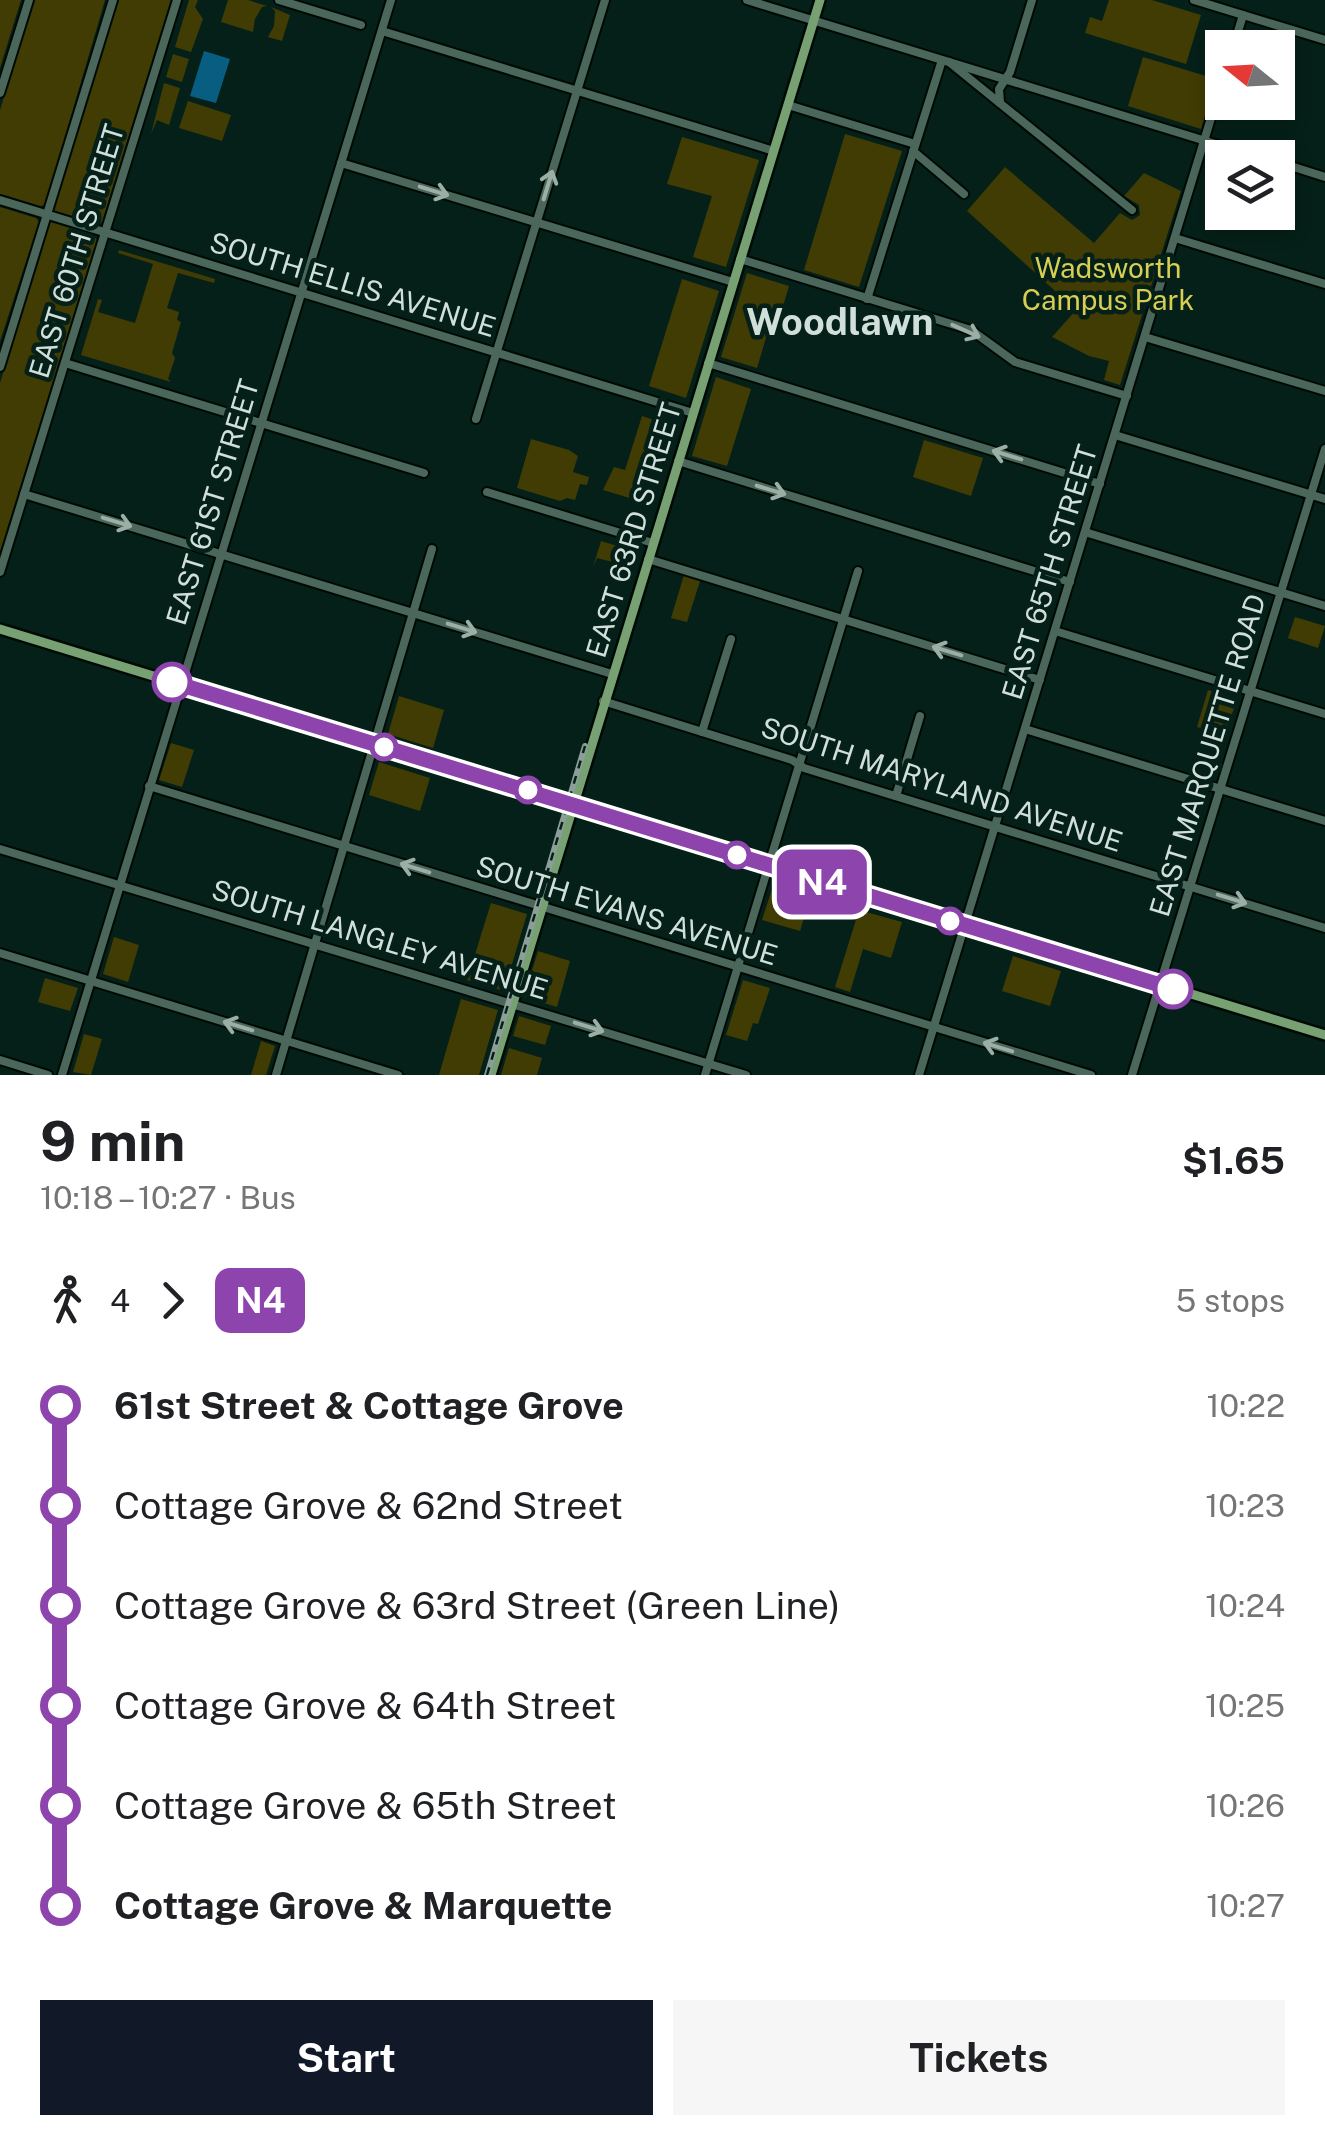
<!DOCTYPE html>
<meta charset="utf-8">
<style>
body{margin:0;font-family:"Public Sans",sans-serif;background:#f6f6f6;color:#202124;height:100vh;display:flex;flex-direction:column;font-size:38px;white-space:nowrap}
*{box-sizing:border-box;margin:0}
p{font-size:32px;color:#757577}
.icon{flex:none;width:55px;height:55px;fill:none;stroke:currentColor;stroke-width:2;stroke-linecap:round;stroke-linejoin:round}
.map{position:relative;height:1075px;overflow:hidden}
.details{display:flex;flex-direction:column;background:#fff;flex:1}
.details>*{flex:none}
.badge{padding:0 20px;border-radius:15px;font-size:35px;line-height:65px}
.needle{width:65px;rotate:288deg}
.fabs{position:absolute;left:1205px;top:30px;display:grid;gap:20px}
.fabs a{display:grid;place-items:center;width:90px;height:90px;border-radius:0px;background:#fff;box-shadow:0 5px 15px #0003;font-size:50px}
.map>.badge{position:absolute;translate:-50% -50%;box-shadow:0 0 0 5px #fff}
.legs{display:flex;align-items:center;gap:15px;height:110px;padding:0 40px;font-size:32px}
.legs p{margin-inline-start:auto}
.overview{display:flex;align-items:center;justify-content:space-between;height:170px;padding:0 40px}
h1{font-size:55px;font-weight:700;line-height:75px}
.cta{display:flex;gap:20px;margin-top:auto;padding:20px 40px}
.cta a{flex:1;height:115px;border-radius:0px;background:#111827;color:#fff;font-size:40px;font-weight:700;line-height:115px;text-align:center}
.cta a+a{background:#f6f6f6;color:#202124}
ul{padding:0 40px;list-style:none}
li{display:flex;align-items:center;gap:35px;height:100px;font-size:38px}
li i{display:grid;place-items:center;width:15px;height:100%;margin:0 12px;background:currentColor}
li i::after{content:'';width:25px;height:25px;margin:-12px;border:8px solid;border-radius:50%;background:#fff}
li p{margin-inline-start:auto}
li:first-child i{background:linear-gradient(#0000 50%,currentColor 0)}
li:last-child i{background:linear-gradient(currentColor 50%,#0000 0)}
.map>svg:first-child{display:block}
.green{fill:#403c03}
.water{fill:#085e80}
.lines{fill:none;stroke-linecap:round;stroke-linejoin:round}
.minor-casing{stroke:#000a04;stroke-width:12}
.major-casing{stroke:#000a04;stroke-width:14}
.minor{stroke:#4b675c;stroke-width:8}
.major{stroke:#77a172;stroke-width:9}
.rail-casing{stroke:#8b9e97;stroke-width:6}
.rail{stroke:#052018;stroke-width:2.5;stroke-dasharray:8;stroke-linecap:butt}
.oneway{stroke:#9bafa7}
.line-1-casing{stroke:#fff;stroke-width:22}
.line-1{stroke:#8e44ad;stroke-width:15}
.stop-1-dot{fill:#fff;stroke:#8e44ad;stroke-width:5}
.labels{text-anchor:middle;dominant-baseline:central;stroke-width:9;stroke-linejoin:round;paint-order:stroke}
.street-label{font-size:28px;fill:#d0dfd9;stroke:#052018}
.park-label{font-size:28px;fill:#d7ce53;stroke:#052018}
.district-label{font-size:38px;font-weight:bold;fill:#d0dfd9;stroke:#052018}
</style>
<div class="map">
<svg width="1325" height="1075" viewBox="0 0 1325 1075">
<rect width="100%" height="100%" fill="#052018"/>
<g class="green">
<polygon points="0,0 21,0 0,68"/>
<polygon points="34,0 105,0 45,205 40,206 0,194 0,110"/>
<polygon points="118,0 171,0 102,222 98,224 54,211 52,206"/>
<polygon points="189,0 198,0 195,7 203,19 191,52 175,47"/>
<polygon points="228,0 248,0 267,6 262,7 255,19 253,32 221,22"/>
<polygon points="1109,0 1152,0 1201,15 1186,64 1085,33 1090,17 1102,21"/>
<polygon points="271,7 290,15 282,41 268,37 274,26 275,11"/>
<polygon points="173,54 189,59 182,82 166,77"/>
<polygon points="1143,57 1216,79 1201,129 1128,106"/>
<polygon points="164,83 180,88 169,125 157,120 151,134"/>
<polygon points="188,101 231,115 222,141 179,128"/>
<polygon points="845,134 902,151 859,287 804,270"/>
<polygon points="682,137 759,160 726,267 693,257 712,196 667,184"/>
<polygon points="1005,167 1094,243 1120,213 1132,220 1140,215 1139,205 1124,196 1144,173 1181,191 1120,385 1104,380 1109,361 1089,356 1052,337 1076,310 967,211"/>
<polygon points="0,207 36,218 39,222 0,341"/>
<polygon points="51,222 94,236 97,240 0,552 0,383 47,231 45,229"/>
<polygon points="119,250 215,279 214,283 178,273 167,308 179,312 177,320 181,322 172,353 175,358 168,379 171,382 81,355 98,299 102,300 98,312 135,323 153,264 118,253"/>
<polygon points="747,273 789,286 776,330 769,328 757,368 721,357"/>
<polygon points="682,279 719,291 686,398 649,386"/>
<polygon points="716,377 751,389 727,466 692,456"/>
<polygon points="642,416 657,421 633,499 603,490 614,467 625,470"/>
<polygon points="531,439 569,450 578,456 573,472 589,477 587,485 580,484 575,500 567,498 560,501 517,488"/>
<polygon points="924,440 983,458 971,496 913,477"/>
<polygon points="601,541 637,552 632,567 597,558 593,567"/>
<polygon points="684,575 700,581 687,622 671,618"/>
<polygon points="1295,617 1325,626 1318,648 1288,638"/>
<polygon points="1208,690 1237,699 1225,735 1197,727"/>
<polygon points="399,696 444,710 433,748 388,734"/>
<polygon points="171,743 194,750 182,787 159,780"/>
<polygon points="379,762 430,778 420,811 369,795"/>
<polygon points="774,883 811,895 800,931 762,920"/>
<polygon points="491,903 527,914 504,991 467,980"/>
<polygon points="859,910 902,922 891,958 863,949 850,992 835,987"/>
<polygon points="114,937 139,945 128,982 103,974"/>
<polygon points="538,951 570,961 557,1007 524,997"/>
<polygon points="1013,956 1061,971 1050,1006 1002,991"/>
<polygon points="45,978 78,988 70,1011 38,1002"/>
<polygon points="743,980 770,988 758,1024 753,1023 747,1041 726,1035"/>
<polygon points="461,999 498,1010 479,1075 439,1075"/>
<polygon points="519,1016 551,1026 545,1045 513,1036"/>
<polygon points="84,1034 102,1039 91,1075 73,1072"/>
<polygon points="261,1041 275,1046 266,1075 251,1075"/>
<polygon points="509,1048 542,1058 537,1075 501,1075"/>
</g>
<polygon class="water" points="204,51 230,59 216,103 190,96"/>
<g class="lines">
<defs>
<g id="minor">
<polyline points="279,0 361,25"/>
<polyline points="747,0 1261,158"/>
<polyline points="1194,0 1325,40"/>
<polyline points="382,31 774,151"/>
<polyline points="1233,48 1243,15"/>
<polyline points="949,62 1132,210"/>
<polyline points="0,93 29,0"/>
<polyline points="1000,103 999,89 1010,72 1032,0"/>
<polyline points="788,105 915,144"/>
<polyline points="913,151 964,194"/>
<polyline points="1278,162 1325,177"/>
<polyline points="341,163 733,282"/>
<polyline points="0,200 693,413"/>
<polyline points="1175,238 1325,284"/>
<polyline points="740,259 971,330 1015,362 1127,396"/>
<polyline points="867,299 942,60"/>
<polyline points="1145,337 1325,391"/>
<polyline points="65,363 424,473"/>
<polyline points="708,363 1100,484"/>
<polyline points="0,367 113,0"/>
<polyline points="476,419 605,0"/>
<polyline points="1115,435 1325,499"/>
<polyline points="678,461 1070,582"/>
<polyline points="487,492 653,543"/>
<polyline points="24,494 612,674"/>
<polyline points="1085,532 1325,606"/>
<polyline points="648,559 1040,680"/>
<polyline points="0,572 177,0"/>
<polyline points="1055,631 1325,714"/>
<polyline points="603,701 792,760 804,768 1325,928"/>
<polyline points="1025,729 1325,821"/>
<polyline points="702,732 731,639"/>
<polyline points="149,786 1091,1075"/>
<polyline points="896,796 920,716"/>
<polyline points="0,849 746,1075"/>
<polyline points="0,953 398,1075"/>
<polyline points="0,1060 48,1075"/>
<polyline points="62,1075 391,0"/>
<polyline points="276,1075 432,549"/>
<polyline points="705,1075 858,571"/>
<polyline points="919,1075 1222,82"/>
<polyline points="1132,1075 1325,449"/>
</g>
<g id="major">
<polyline points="0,629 1325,1035"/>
<polyline points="491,1075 820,0"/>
</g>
</defs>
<use href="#minor" class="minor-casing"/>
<use href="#major" class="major-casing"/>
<use href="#minor" class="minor"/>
<use href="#major" class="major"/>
<defs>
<polyline id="rail" points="487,1075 585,746"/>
</defs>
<use href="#rail" class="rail-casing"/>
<use href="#rail" class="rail"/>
</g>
<defs><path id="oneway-shaft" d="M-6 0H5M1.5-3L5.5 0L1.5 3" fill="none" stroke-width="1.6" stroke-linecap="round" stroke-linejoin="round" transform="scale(2.5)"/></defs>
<g class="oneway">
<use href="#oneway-shaft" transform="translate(548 185) rotate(-73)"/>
<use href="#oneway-shaft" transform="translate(434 191) rotate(17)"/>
<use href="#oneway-shaft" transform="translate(966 331) rotate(24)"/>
<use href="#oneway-shaft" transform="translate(1007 455) rotate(-163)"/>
<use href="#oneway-shaft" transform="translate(771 490) rotate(17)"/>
<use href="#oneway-shaft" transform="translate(117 522) rotate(17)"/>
<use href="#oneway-shaft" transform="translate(462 628) rotate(17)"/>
<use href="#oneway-shaft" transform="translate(947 651) rotate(-163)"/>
<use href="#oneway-shaft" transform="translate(415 868) rotate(-163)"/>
<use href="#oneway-shaft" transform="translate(1232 899) rotate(17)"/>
<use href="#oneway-shaft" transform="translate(238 1026) rotate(-163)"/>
<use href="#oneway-shaft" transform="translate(589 1027) rotate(17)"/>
<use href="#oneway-shaft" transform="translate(998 1047) rotate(-163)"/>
</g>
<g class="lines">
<defs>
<polyline id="line-1" points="172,682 1173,989"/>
</defs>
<use href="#line-1" class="line-1-casing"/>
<use href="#line-1" class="line-1"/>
</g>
<g class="stop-1-dot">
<circle cx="172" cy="682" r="18"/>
<circle cx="384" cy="747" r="12"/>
<circle cx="528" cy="790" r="12"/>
<circle cx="737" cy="855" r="12"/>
<circle cx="950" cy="921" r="12"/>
<circle cx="1173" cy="989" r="18"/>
</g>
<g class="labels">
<g class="street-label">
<text transform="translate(76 251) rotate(-73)">EAST 60TH STREET</text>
<text transform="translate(353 284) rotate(17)">SOUTH ELLIS AVENUE</text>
<text transform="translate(212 502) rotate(-73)">EAST 61ST STREET</text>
<text transform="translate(633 530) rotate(-73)">EAST 63RD STREET</text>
<text transform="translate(1049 572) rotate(-73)">EAST 65TH STREET</text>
<text transform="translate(1207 755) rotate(-73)">EAST MARQUETTE ROAD</text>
<text transform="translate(942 784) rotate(18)">SOUTH MARYLAND AVENUE</text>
<text transform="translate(627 910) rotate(17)">SOUTH EVANS AVENUE</text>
<text transform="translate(380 939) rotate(17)">SOUTH LANGLEY AVENUE</text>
</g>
<g class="park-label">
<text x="1108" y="267">Wadsworth<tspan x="1108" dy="32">Campus Park</tspan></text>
</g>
<g class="district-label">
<text x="840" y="321">Woodlawn</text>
</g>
</g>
</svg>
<div class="fabs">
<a><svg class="needle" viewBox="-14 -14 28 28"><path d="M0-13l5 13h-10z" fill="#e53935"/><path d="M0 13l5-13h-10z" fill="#757577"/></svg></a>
<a><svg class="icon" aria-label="layers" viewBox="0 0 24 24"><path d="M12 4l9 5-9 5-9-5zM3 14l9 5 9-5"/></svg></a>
</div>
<b class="badge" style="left:822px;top:882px;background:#8e44ad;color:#fff">N4</b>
</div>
<section class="details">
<div class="overview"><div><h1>9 min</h1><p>10:18 – 10:27 · Bus</p></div><b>$1.65</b></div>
<div class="legs"><svg class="icon" aria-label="walk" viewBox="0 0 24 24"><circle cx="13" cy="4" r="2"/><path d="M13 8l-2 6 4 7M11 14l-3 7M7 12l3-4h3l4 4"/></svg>4<svg class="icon" aria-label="forward" viewBox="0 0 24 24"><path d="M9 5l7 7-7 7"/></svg><b class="badge" style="background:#8e44ad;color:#fff">N4</b><p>5 stops</p></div>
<ul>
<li><i style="color:#8e44ad"></i><b>61st Street &amp; Cottage Grove</b><p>10:22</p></li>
<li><i style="color:#8e44ad"></i><span>Cottage Grove &amp; 62nd Street</span><p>10:23</p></li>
<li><i style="color:#8e44ad"></i><span>Cottage Grove &amp; 63rd Street (Green Line)</span><p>10:24</p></li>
<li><i style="color:#8e44ad"></i><span>Cottage Grove &amp; 64th Street</span><p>10:25</p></li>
<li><i style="color:#8e44ad"></i><span>Cottage Grove &amp; 65th Street</span><p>10:26</p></li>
<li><i style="color:#8e44ad"></i><b>Cottage Grove &amp; Marquette</b><p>10:27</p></li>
</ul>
<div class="cta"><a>Start</a><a>Tickets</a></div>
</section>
